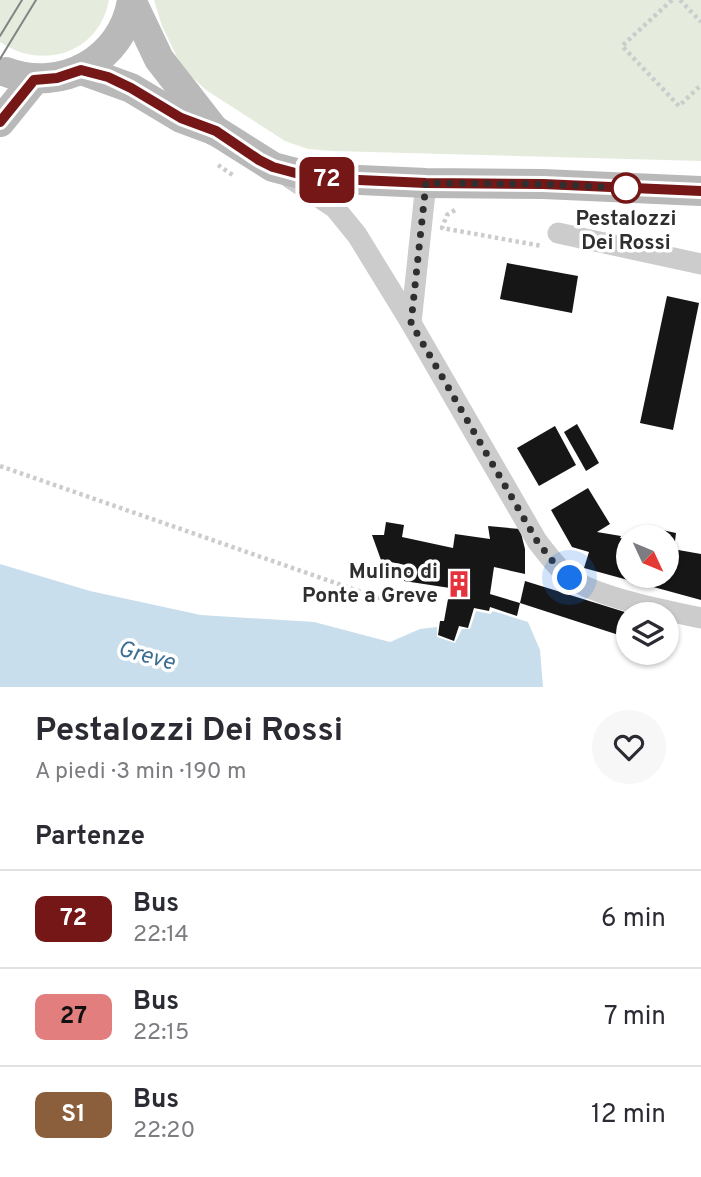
<!DOCTYPE html>
<html lang="it">
<meta charset="utf-8">
<style>
body{margin:0;font-family:Overpass,sans-serif;background:#f7f7f7;color:#2b2b33;height:100vh;display:flex;flex-direction:column;font-size:26px;white-space:nowrap}
*{box-sizing:border-box;margin:0}
p{font-size:23px;color:#7c7c81}
.icon{flex:none;width:38px;height:38px;fill:none;stroke:currentColor;stroke-width:2;stroke-linecap:round;stroke-linejoin:round}
.map{position:relative;height:687px;overflow:hidden}
.panel{display:flex;flex-direction:column;background:#fff;flex:1}
.panel>*{flex:none}
.badge{padding:0 14px;border-radius:10px;font-size:24px;line-height:46px}
.needle{width:46px;rotate:134deg}
.buttons{position:absolute;left:616px;top:525px;display:grid;gap:14px}
.buttons a{display:grid;place-items:center;width:63px;height:63px;border-radius:50%;background:#fff;box-shadow:0 2px 5px #0004;font-size:35px}
.you{position:absolute;width:35px;height:35px;margin:-18px;border:5px solid #fff;border-radius:50%;background:#1a73e8;box-shadow:0 0 0 10px #1a73e833}
.map>.badge{position:absolute;translate:-50% -50%;box-shadow:0 0 0 4px #fff}
h2{padding:0 35px;font-size:26px;line-height:63px}
.round{display:grid;place-items:center;flex:none;width:74px;height:74px;border-radius:37px;background:#f7f7f7}
.overview{display:flex;align-items:center;justify-content:space-between;height:119px;padding:0 35px}
h1{font-size:33px;font-weight:700;line-height:52px}
ul{padding:0;list-style:none}
li{display:flex;align-items:center;gap:21px;height:98px;padding:0 35px;border-top:2px solid #e1e1e2}
li div{flex:1}
li b{display:block;font-size:26px}
li em{font-style:normal}
li .badge{min-width:77px;font-weight:700;text-align:center}
.map>svg:first-child{display:block}
.green{fill:#e5ecdd}
.water{fill:#c9deec}
.building{fill:#161616}
.lines{fill:none;stroke-linecap:round;stroke-linejoin:round}
.path{stroke:#ccc;stroke-width:4.5;stroke-dasharray:3.5 3.5;stroke-linecap:butt}
.minor{stroke:#ccc;stroke-width:21}
.secondary{stroke:#b9b9b9;stroke-width:30}
.tram{stroke:#848484;stroke-width:2}
.line-casing{stroke:#fff;stroke-width:16}
.line{stroke:#751617;stroke-width:10}
.walk{stroke:#2f2f2f;stroke-width:7;stroke-dasharray:0 12.6}
.stop-dot{fill:#fff;stroke:#751617;stroke-width:3.5}
.labels{text-anchor:middle;dominant-baseline:central;stroke-width:7;stroke-linejoin:round;paint-order:stroke}
.stop-label{font-size:21px;font-weight:bold;fill:#2f2f2f;stroke:#fff}
.poi-label{font-size:21px;font-weight:bold;fill:#2f2f2f;stroke:#fff;text-anchor:end}
.water-label{font-size:23px;font-style:italic;fill:#3d6f92;stroke:#fff}
</style>
<div class="map">
<svg width="701" height="687" viewBox="0 0 701 687">
<rect width="100%" height="100%" fill="#fff"/>
<g class="green">
<path d="M0,0H109C99,53 43,71 0,42Z"/>
<polygon points="154,0 701,0 701,161 332,151 308,149 285,141 206,90 191,76 178,59 162,26"/>
</g>
<polygon class="water" points="0,564 90,591 201,615 314,622 390,642 420,629 437,627 437,637 455,643 462,629 470,629 476,611 490,614 493,611 528,622 540,650 543,687 0,687"/>
<g class="building">
<polygon points="507,263 578,276 572,313 500,299"/>
<polygon points="667,296 699,303 673,430 640,423"/>
<polygon points="577,424 599,463 586,471 564,432"/>
<polygon points="555,426 576,465 539,486 517,448"/>
<polygon points="588,488 610,524 597,532 621,536 620,538 628,540 628,576 667,576 667,548 701,554 701,600 584,568 589,552 572,547 551,510"/>
<polygon points="386,522 404,525 402,537 453,548 455,534 490,539 488,526 520,529 525,549 525,574 494,567 490,594 520,603 517,616 490,607 489,611 474,608 468,628 459,626 454,641 438,635 440,621 444,621 450,588 404,581 405,565 381,560 372,535 384,535"/>
<polygon points="653,528 676,533 675,541 667,539 667,537 651,536"/>
<polygon points="525,581 628,613 628,638 520,603"/>
</g>
<g class="lines">
<g class="path">
<polyline points="672,0 622,46 679,106 701,85"/>
<polyline points="680,0 701,22"/>
<polyline points="218,165 234,176"/>
<polyline points="455,210 447,215 442,228 542,246"/>
<polyline points="0,466 393,603"/>
</g>
<g class="minor">
<path d="M290,178L335,208L357,235L411,323L537,541C547,554 557,568 570,578C597,597 667,611 701,618"/>
<polyline points="558,233 701,264"/>
<polyline points="411,323 426,183"/>
</g>
<g class="secondary">
<polyline points="132,2 159,59 215,131"/>
<polyline points="81,70 131,88 181,118 216,131 273,167 315,178 426,183 543,184 701,191"/>
<path d="M6,72C61,93 123,60 132,0"/>
<polyline points="0,122 34,80"/>
</g>
<g class="tram">
<polyline points="0,36 22,0"/>
<polyline points="0,59 36,0"/>
</g>
</g>
<g class="lines">
<defs>
<polyline id="line" points="0,122 34,80 57,78 81,70 108,77 131,88 181,118 216,131 259,160 273,167 314,178 426,183 543,184 701,191"/>
</defs>
<use href="#line" class="line-casing"/>
<use href="#line" class="line"/>
<polyline class="walk" points="570,578 558,568 537,541 411,323 426,183 543,184 626,188"/>
</g>
<defs>
<symbol id="building-bare" viewBox="-9 -9 18 18"><path d="M-4-6H4V6H1V3H-1V6H-4ZM-2.5-4.3h1.7v1.8h-1.7ZM.8-4.3h1.7v1.8H.8ZM-2.5-1h1.7V.8h-1.7ZM.8-1h1.7V.8H.8Z" fill="#e5323c" stroke="#fff" stroke-width="2.5" paint-order="stroke"/></symbol>
</defs>
<g fill-rule="evenodd">
<use href="#building-bare" x="440" y="565" width="38" height="38"/>
</g>
<circle class="stop-dot" cx="626" cy="188" r="14"/>
<g class="labels">
<g class="stop-label">
<text x="626" y="219">Pestalozzi<tspan x="626" dy="24">Dei Rossi</tspan></text>
</g>
<g class="poi-label">
<text x="438" y="572">Mulino di<tspan x="438" dy="24">Ponte a Greve</tspan></text>
</g>
<g class="water-label">
<text transform="translate(146 657) rotate(15)">Greve</text>
</g>
</g>
</svg>
<div class="buttons">
<a><svg class="needle" viewBox="-14 -14 28 28"><path d="M0-13l5 13h-10z" fill="#e53935"/><path d="M0 13l5-13h-10z" fill="#7c7c81"/></svg></a>
<a><svg class="icon" aria-label="layers" viewBox="0 0 24 24"><path d="M12 4l9 5-9 5-9-5zM3 14l9 5 9-5"/></svg></a>
</div>
<div class="you" style="left:570px;top:578px"></div>
<b class="badge" style="left:327px;top:180px;background:#751617;color:#fff">72</b>
</div>
<section class="panel">
<div class="overview"><div><h1>Pestalozzi Dei Rossi</h1><p>A piedi · 3 min · 190 m</p></div><a class="round"><svg class="icon" aria-label="heart" viewBox="0 0 24 24"><path d="M12 20l-8-8c-3-5 5-10 8-4 3-6 11-1 8 4z"/></svg></a></div>
<h2>Partenze</h2>
<ul>
<li><span class="badge" style="background:#751617;color:#fff">72</span><div><b>Bus</b><p>22:14</p></div><em>6 min</em></li>
<li><span class="badge" style="background:#e27e7e;color:#111">27</span><div><b>Bus</b><p>22:15</p></div><em>7 min</em></li>
<li><span class="badge" style="background:#8b5e3c;color:#fff">S1</span><div><b>Bus</b><p>22:20</p></div><em>12 min</em></li>
</ul>
</section>
